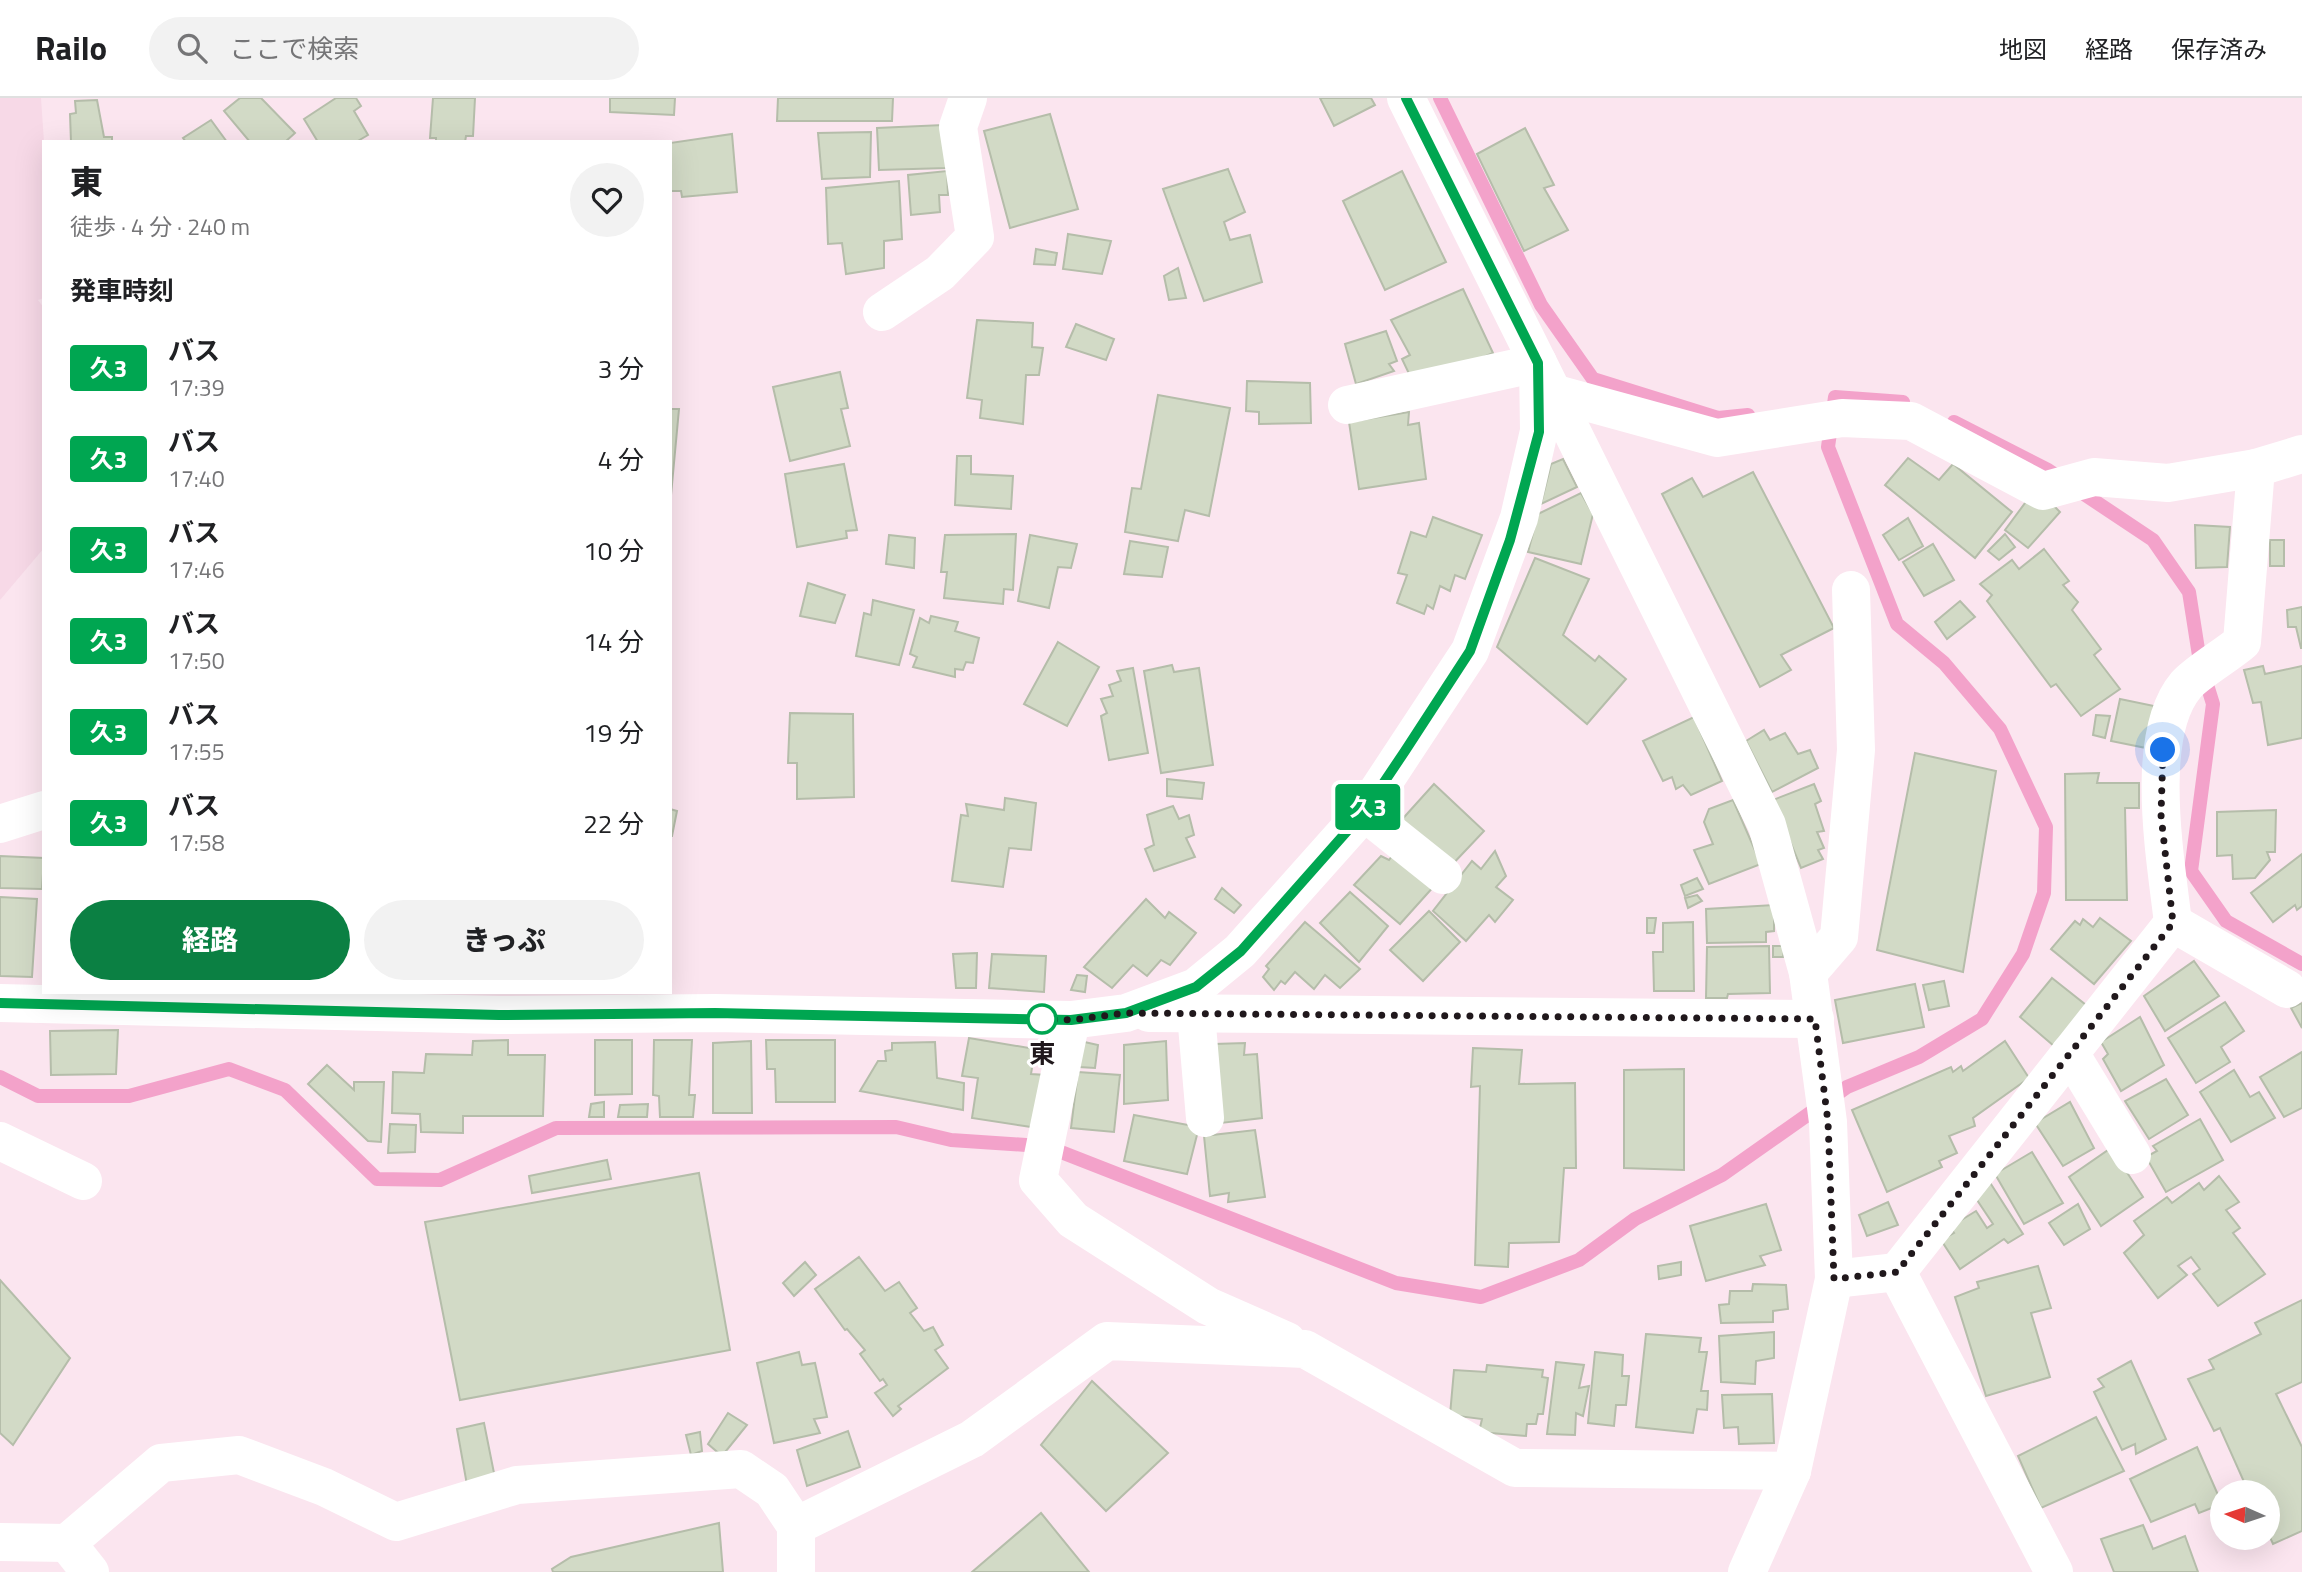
<!DOCTYPE html>
<html lang="ja">
<meta charset="utf-8">
<style>
body{margin:0;font-family:"Titillium Web","Noto Sans JP",sans-serif;background:#f2f2f2;color:#202124;height:100vh;display:flex;flex-direction:column;font-size:26px;white-space:nowrap}
*{box-sizing:border-box;margin:0}
p{font-size:23px;color:#757577}
.icon{flex:none;width:38px;height:38px;fill:none;stroke:currentColor;stroke-width:2;stroke-linecap:round;stroke-linejoin:round}
.map{position:relative;flex:1;overflow:hidden}
.panel{position:absolute;left:42px;top:42px;width:630px;height:854px;display:flex;flex-direction:column;background:#fff;border-radius:0px;box-shadow:0 7px 28px #0002}
.panel>*{flex:none}
.badge{padding:0 14px;border-radius:5px;font-size:24px;line-height:46px}
.needle{width:46px;rotate:273deg}
.fabs{position:absolute;left:2210px;top:1382px;display:grid;gap:14px}
.fabs a{display:grid;place-items:center;width:70px;height:70px;border-radius:50%;background:#fff;box-shadow:0 7px 28px #0002;font-size:35px}
.you{position:absolute;width:35px;height:35px;margin:-18px;border:5px solid #fff;border-radius:50%;background:#1a73e8;box-shadow:0 0 0 10px #1a73e833}
.map>.badge{position:absolute;translate:-50% -50%;box-shadow:0 0 0 4px #fff}
h2{padding:0 28px;font-size:26px;line-height:63px}
.round{display:grid;place-items:center;flex:none;width:74px;height:74px;border-radius:37px;background:#f2f2f2}
.summary{display:flex;align-items:center;justify-content:space-between;height:119px;padding:0 28px}
h1{font-size:33px;font-weight:800;line-height:52px}
.action{display:flex;gap:14px;margin-top:auto;padding:14px 28px}
.action a{flex:1;height:80px;border-radius:42px;background:#0b8043;color:#fff;font-size:28px;font-weight:800;line-height:80px;text-align:center}
.action a+a{background:#f2f2f2;color:#202124}
ul{padding:0;list-style:none}
li{display:flex;align-items:center;gap:21px;height:91px;padding:0 28px}
li div{flex:1}
li b{display:block;font-size:26px}
li em{font-style:normal}
li .badge{min-width:77px;font-weight:700;text-align:center}
header{display:flex;align-items:center;gap:42px;box-sizing:border-box;height:98px;padding:0 35px;background:#fff;border-bottom:2px solid #e0e0e0}
header strong{font-size:33px}
nav{display:flex;gap:38px;margin-inline-start:auto;font-size:24px}
.search{width:490px;height:63px;background:#f2f2f2;display:flex;align-items:center;gap:18px;box-sizing:border-box;padding:0 24px;border-radius:38px;color:#757577;font-size:26px}
.map>svg:first-child{display:block}
.built{fill:#f7d9e7}
.lines{fill:none;stroke-linecap:round;stroke-linejoin:round}
.stream{stroke:#f3a2ca;stroke-width:14}
.building{fill:#d2dac6;stroke:#b5bdaa;stroke-width:2}
.minor{stroke:#fff;stroke-width:38}
.line-casing{stroke:#fff;stroke-width:16}
.line{stroke:#00a651;stroke-width:10}
.walk{stroke:#20181c;stroke-width:7;stroke-dasharray:0 12.6}
.stop-dot{fill:#fff;stroke:#00a651;stroke-width:3.5}
.labels{text-anchor:middle;dominant-baseline:central;stroke-width:6;stroke-linejoin:round;paint-order:stroke}
.stop-label{font-size:26px;font-weight:bold;fill:#20181c;stroke:#fff}
</style>
<header>
<strong>Railo</strong>
<div class="search"><svg class="icon" aria-label="search" viewBox="0 0 24 24"><circle cx="10" cy="10" r="6"/><path d="M15 15l6 6"/></svg>ここで検索</div>
<nav><a>地図</a><a>経路</a><a>保存済み</a></nav>
</header>
<div class="map">
<svg width="2302" height="1474" viewBox="0 0 2302 1474">
<rect width="100%" height="100%" fill="#fbe5ef"/>
<polygon class="built" points="0,0 41,0 44,44 44,200 38,202 44,210 44,450 0,502"/>
<g class="lines">
<g class="stream">
<polyline points="1440,0 1541,207 1593,281 1718,320 1748,317"/>
<polyline points="1954,324 2048,372 2153,442 2189,494 2200,564 2213,606 2191,773 2226,823 2302,866"/>
<polyline points="0,979 38,998 129,998 229,971 285,992 377,1081 440,1082 556,1030 896,1029 951,1042 1026,1047 1061,1054 1396,1185 1481,1199 1579,1162 1635,1121 1722,1077 1847,989 1919,959 1982,921 2023,856 2044,795 2046,729 2000,631 1944,565 1897,526 1828,349 1835,299 1903,304"/>
</g>
</g>
<g class="building">
<polygon points="240,0 261,0 295,35 285,44 250,44 224,13"/>
<polygon points="336,0 356,0 361,8 354,13 368,37 356,44 318,44 304,21"/>
<polygon points="433,0 475,0 473,38 466,38 465,44 436,44 436,40 430,40"/>
<polygon points="610,0 675,0 674,17 610,14"/>
<polygon points="778,0 893,0 892,23 777,23"/>
<polygon points="1320,0 1371,0 1375,7 1334,28"/>
<polygon points="97,2 104,39 112,39 112,44 71,44 70,16 76,15 75,3"/>
<polygon points="1050,16 1078,111 1010,130 984,33"/>
<polygon points="211,22 227,44 186,44 183,40"/>
<polygon points="943,27 947,70 879,72 877,30"/>
<polygon points="1525,30 1554,87 1544,90 1568,132 1524,153 1477,56"/>
<polygon points="871,34 870,79 822,81 818,35"/>
<polygon points="732,36 737,94 682,99 681,93 670,93 670,45"/>
<polygon points="1228,71 1245,114 1224,124 1230,142 1250,137 1262,184 1204,203 1163,91"/>
<polygon points="947,73 948,97 939,97 940,114 911,117 908,77"/>
<polygon points="1402,73 1446,164 1385,192 1343,103"/>
<polygon points="899,83 902,141 884,143 884,170 846,176 842,145 828,146 826,90"/>
<polygon points="1068,136 1111,143 1102,176 1063,171"/>
<polygon points="1036,151 1057,155 1055,167 1034,166"/>
<polygon points="1178,170 1186,200 1169,202 1164,178"/>
<polygon points="1463,191 1493,255 1448,274 1413,284 1402,261 1410,257 1391,222"/>
<polygon points="977,222 1033,225 1032,249 1043,250 1039,277 1026,277 1023,326 980,320 982,302 967,300"/>
<polygon points="1076,226 1114,241 1106,262 1066,249"/>
<polygon points="1386,233 1397,263 1389,266 1394,273 1356,286 1345,246"/>
<polygon points="840,274 848,310 841,311 850,348 790,363 773,289"/>
<polygon points="1247,283 1310,285 1311,325 1259,326 1259,314 1246,313"/>
<polygon points="1158,297 1230,310 1209,418 1185,412 1178,443 1125,434 1132,390 1141,391"/>
<polygon points="670,311 679,311 670,408"/>
<polygon points="1409,314 1408,327 1419,325 1426,381 1359,391 1349,324"/>
<polygon points="957,358 971,358 971,376 1013,378 1011,411 955,407"/>
<polygon points="1908,360 1939,382 1953,366 2012,414 1975,460 1885,387"/>
<polygon points="1563,361 1577,389 1541,406 1551,366"/>
<polygon points="844,366 857,432 846,433 847,440 797,449 785,376"/>
<polygon points="1753,374 1834,530 1781,557 1791,572 1760,589 1662,396 1692,380 1703,399"/>
<polygon points="1581,395 1593,416 1581,466 1528,454 1538,416"/>
<polygon points="2031,397 2047,401 2060,414 2028,450 2005,432"/>
<polygon points="1433,419 1482,437 1465,481 1455,477 1450,493 1440,488 1433,511 1427,507 1424,516 1397,505 1407,477 1398,475 1411,434 1426,439"/>
<polygon points="1908,420 1923,448 1899,462 1883,437"/>
<polygon points="2195,427 2230,429 2227,469 2196,470"/>
<polygon points="1016,436 1013,492 1004,491 1003,506 944,500 947,474 941,474 945,437"/>
<polygon points="2005,436 2015,449 1999,462 1988,453"/>
<polygon points="889,437 915,440 914,470 886,466"/>
<polygon points="1030,437 1077,446 1071,470 1058,469 1049,510 1018,503"/>
<rect x="2270" y="442" width="14" height="26"/>
<polygon points="1130,443 1168,449 1162,479 1124,476"/>
<polygon points="1933,446 1954,482 1924,498 1903,464"/>
<polygon points="2044,451 2069,483 2063,487 2078,504 2072,512 2101,551 2094,557 2120,591 2081,618 2056,586 2051,589 1987,503 1992,497 1980,486 2012,462 2019,471"/>
<polygon points="1535,460 1589,481 1563,537 1595,563 1599,558 1626,581 1587,626 1497,549"/>
<polygon points="808,485 845,497 835,525 800,518"/>
<polygon points="873,502 914,512 899,567 856,558 864,515 871,517"/>
<polygon points="1960,503 1975,519 1947,541 1935,524"/>
<polygon points="2302,509 2302,550 2301,550 2296,529 2288,529 2287,512"/>
<polygon points="931,518 958,524 955,533 979,540 973,565 966,564 963,572 955,571 955,579 913,569 917,559 910,556 920,520 929,525"/>
<polygon points="1058,544 1099,569 1067,628 1024,606"/>
<polygon points="1172,567 1174,574 1199,570 1213,667 1161,675 1144,573"/>
<polygon points="2263,568 2265,576 2302,568 2302,640 2268,647 2261,604 2253,605 2244,572"/>
<polygon points="1133,570 1148,655 1109,662 1101,618 1107,615 1101,601 1113,598 1109,587 1121,583 1117,573"/>
<polygon points="2120,601 2154,608 2146,650 2111,643"/>
<polygon points="790,615 853,616 854,699 797,701 797,665 788,665"/>
<polygon points="2096,617 2110,618 2105,640 2093,637"/>
<polygon points="1694,619 1722,683 1691,697 1683,687 1676,691 1672,679 1663,683 1643,643"/>
<polygon points="1764,632 1770,642 1785,635 1798,656 1810,652 1818,670 1772,694 1746,643"/>
<polygon points="1915,655 1996,673 1963,874 1877,852"/>
<polygon points="2099,675 2097,685 2139,685 2139,710 2125,710 2127,802 2066,802 2065,676"/>
<polygon points="1167,681 1204,685 1202,701 1167,698"/>
<polygon points="1434,686 1484,733 1447,772 1397,727"/>
<polygon points="1814,686 1821,703 1815,706 1824,733 1817,734 1824,750 1818,752 1823,761 1801,770 1773,702"/>
<polygon points="1005,700 1036,705 1031,752 1009,750 1003,789 952,783 961,717 968,718 966,706 1004,712"/>
<polygon points="1733,702 1761,766 1709,786 1694,752 1713,746 1704,724 1709,711"/>
<polygon points="1173,708 1179,721 1189,717 1194,737 1186,740 1195,759 1154,773 1145,751 1154,747 1147,717"/>
<polygon points="670,711 677,713 672,738 670,738"/>
<polygon points="2276,712 2275,754 2267,754 2270,762 2255,780 2233,781 2232,757 2217,758 2217,714"/>
<polygon points="1495,753 1506,778 1496,789 1513,802 1495,824 1489,817 1466,843 1433,813 1472,763 1481,771"/>
<polygon points="1395,754 1435,787 1400,826 1354,787 1381,758 1389,762"/>
<polygon points="2302,756 2302,808 2297,812 2295,807 2273,824 2251,795"/>
<polygon points="0,758 44,760 42,791 0,790"/>
<polygon points="1697,780 1703,791 1685,798 1681,787"/>
<polygon points="1222,790 1241,807 1234,815 1215,801"/>
<polygon points="1350,794 1388,828 1359,864 1320,825"/>
<polygon points="1697,797 1702,803 1688,810 1685,800"/>
<polygon points="0,799 37,801 32,879 0,878"/>
<polygon points="1146,801 1165,820 1169,814 1196,835 1170,867 1161,862 1147,878 1133,867 1112,890 1084,869"/>
<polygon points="1774,807 1774,833 1766,834 1766,844 1707,845 1706,811"/>
<polygon points="1429,813 1460,844 1423,883 1390,852"/>
<polygon points="1647,820 1656,820 1654,835 1647,835"/>
<polygon points="2100,820 2131,843 2094,886 2051,851 2075,823 2080,827 2083,821 2093,829"/>
<polygon points="1305,824 1360,871 1340,890 1325,877 1314,891 1295,874 1285,886 1281,883 1274,892 1263,879 1269,871 1266,868"/>
<polygon points="1693,824 1694,893 1654,893 1653,854 1663,854 1663,825"/>
<polygon points="1769,848 1770,895 1728,896 1727,900 1706,900 1707,849"/>
<polygon points="1773,848 1785,848 1783,859 1773,859"/>
<polygon points="977,855 976,890 956,890 953,856"/>
<polygon points="992,856 1046,858 1044,894 989,890"/>
<polygon points="2194,863 2219,898 2165,933 2144,898"/>
<polygon points="1077,877 1087,878 1085,894 1071,892"/>
<polygon points="2052,880 2086,907 2054,948 2020,919"/>
<polygon points="1944,883 1949,908 1929,912 1923,887"/>
<polygon points="1915,886 1924,929 1843,945 1835,902"/>
<polygon points="2225,904 2244,933 2221,949 2230,964 2196,985 2168,940"/>
<polygon points="2302,905 2302,930 2291,910"/>
<polygon points="2140,919 2164,967 2121,993 2103,961 2108,956 2101,944"/>
<polygon points="118,932 116,976 51,977 50,933"/>
<polygon points="969,940 1035,951 1031,976 1046,977 1038,1030 972,1020 978,980 962,978"/>
<polygon points="508,942 508,957 545,957 543,1018 463,1018 463,1035 421,1034 420,1016 392,1015 393,974 424,975 426,956 472,957 473,943"/>
<polygon points="595,942 632,942 632,996 595,997"/>
<polygon points="654,942 692,942 689,997 695,997 693,1019 660,1019 659,998 653,997"/>
<polygon points="766,942 835,942 835,1004 776,1004 775,971 767,971"/>
<polygon points="751,943 752,1015 713,1015 713,945"/>
<polygon points="1080,943 1098,947 1095,970 1079,969"/>
<polygon points="1166,943 1168,1002 1124,1006 1124,947"/>
<polygon points="2005,943 2029,980 1973,1020 1975,1028 1949,1038 1957,1055 1939,1063 1942,1069 1887,1094 1852,1012 1951,969 1953,974 1961,968 1963,973"/>
<polygon points="935,944 937,980 964,985 963,1012 860,993 878,963 886,963 885,953 892,952 892,945"/>
<polygon points="1245,945 1244,957 1257,956 1262,1020 1221,1025 1214,946"/>
<polygon points="1473,950 1522,952 1519,986 1575,985 1576,1070 1564,1070 1559,1144 1509,1145 1508,1169 1475,1167 1480,988 1471,989"/>
<polygon points="2302,954 2302,1010 2284,1019 2260,979"/>
<polygon points="327,967 354,992 354,984 384,984 381,1044 368,1043 308,986"/>
<polygon points="1684,971 1684,1072 1624,1070 1624,972"/>
<polygon points="2234,972 2250,999 2259,994 2275,1020 2231,1044 2200,994"/>
<polygon points="1078,974 1120,977 1114,1034 1071,1030"/>
<polygon points="2166,981 2188,1017 2149,1041 2125,1003"/>
<polygon points="604,1004 604,1019 589,1019 591,1006"/>
<polygon points="2070,1004 2094,1050 2063,1068 2035,1025"/>
<polygon points="648,1006 647,1019 618,1019 620,1007"/>
<polygon points="1134,1017 1199,1029 1187,1076 1124,1063"/>
<polygon points="2200,1021 2223,1062 2166,1094 2146,1059 2157,1053 2153,1048"/>
<polygon points="390,1026 416,1027 415,1054 388,1055"/>
<polygon points="1255,1032 1265,1099 1228,1104 1229,1095 1210,1098 1204,1038"/>
<polygon points="2111,1050 2143,1099 2101,1128 2069,1079"/>
<polygon points="2032,1054 2063,1105 2024,1126 1995,1076"/>
<polygon points="607,1062 611,1081 532,1095 529,1078"/>
<polygon points="699,1075 730,1252 460,1302 425,1124"/>
<polygon points="2219,1078 2239,1104 2226,1112 2240,1130 2233,1135 2265,1176 2218,1208 2193,1176 2200,1171 2191,1159 2178,1168 2187,1177 2158,1200 2124,1155 2144,1137 2134,1123 2167,1099 2172,1105 2199,1085 2204,1092"/>
<polygon points="1989,1083 2023,1136 2008,1145 2004,1141 1960,1171 1941,1142 1954,1135 1950,1129 1976,1113 1987,1130 1993,1126 1973,1096"/>
<polygon points="1888,1104 1898,1127 1867,1138 1859,1117"/>
<polygon points="1766,1106 1781,1152 1760,1158 1765,1167 1706,1183 1690,1128"/>
<polygon points="2078,1106 2090,1131 2064,1147 2049,1125"/>
<polygon points="859,1159 885,1193 899,1184 917,1210 910,1215 924,1233 933,1229 943,1247 935,1252 948,1270 898,1308 901,1311 893,1318 875,1295 887,1287 883,1281 880,1283 860,1256 865,1252 847,1231 845,1232 815,1191"/>
<polygon points="805,1164 816,1177 794,1198 783,1185"/>
<polygon points="1681,1164 1681,1177 1659,1181 1658,1168"/>
<polygon points="2038,1168 2051,1210 2031,1215 2050,1279 1986,1298 1955,1199 1979,1190 1977,1184"/>
<polygon points="0,1182 70,1260 13,1347 0,1335"/>
<polygon points="1753,1186 1786,1187 1788,1211 1773,1213 1773,1224 1721,1225 1719,1207 1729,1206 1730,1193 1752,1193"/>
<polygon points="2302,1202 2302,1284 2276,1296 2302,1349 2302,1433 2273,1446 2268,1435 2268,1395 2249,1395 2220,1330 2214,1333 2188,1281 2214,1271 2209,1262 2261,1236 2255,1225"/>
<polygon points="1774,1234 1774,1260 1756,1263 1755,1286 1721,1284 1719,1238"/>
<polygon points="1646,1236 1701,1240 1699,1254 1707,1254 1701,1293 1708,1293 1707,1312 1697,1311 1693,1335 1636,1329"/>
<polygon points="799,1254 802,1267 815,1265 827,1319 814,1321 820,1335 774,1345 757,1265"/>
<polygon points="1595,1254 1623,1257 1622,1278 1629,1278 1626,1307 1616,1307 1614,1328 1588,1325"/>
<polygon points="2131,1263 2166,1341 2136,1356 2135,1346 2122,1352 2094,1294 2104,1289 2098,1281"/>
<polygon points="1556,1264 1584,1267 1579,1290 1589,1288 1583,1318 1576,1315 1575,1337 1547,1336"/>
<polygon points="1487,1267 1543,1272 1542,1279 1548,1280 1543,1316 1538,1316 1536,1326 1527,1326 1526,1338 1479,1334 1482,1321 1450,1317 1454,1272 1486,1274"/>
<polygon points="1092,1283 1168,1355 1106,1413 1041,1347"/>
<polygon points="1772,1296 1774,1345 1739,1346 1738,1329 1724,1330 1722,1297"/>
<polygon points="728,1315 747,1327 722,1358 708,1346"/>
<polygon points="2096,1319 2124,1373 2041,1410 2018,1358"/>
<polygon points="484,1325 495,1380 467,1387 457,1331"/>
<polygon points="848,1333 860,1369 807,1388 797,1352"/>
<polygon points="700,1334 702,1353 691,1357 686,1337"/>
<polygon points="2197,1349 2222,1406 2199,1415 2195,1406 2151,1424 2130,1381"/>
<polygon points="1041,1415 1089,1474 972,1474"/>
<polygon points="719,1425 723,1474 553,1474 552,1471 571,1459"/>
<polygon points="2143,1427 2153,1451 2185,1438 2198,1474 2114,1474 2101,1441"/>
</g>
<g class="lines">
<g class="minor">
<polyline points="882,214 940,175 975,139 958,29 968,0"/>
<polyline points="1553,295 1717,340 1842,320 1911,323 2043,393 2094,379 2168,385 2256,370"/>
<polyline points="1347,307 1538,265 1767,727 1808,875 1828,1024 1834,1181 1792,1373 1747,1474"/>
<polyline points="1364,714 1443,777"/>
<polyline points="0,726 44,712"/>
<polyline points="2173,825 2287,891"/>
<polyline points="1808,875 1839,839 1856,652 1851,492"/>
<polyline points="0,905 499,917 715,915 1071,922 1126,915 1196,889 1240,853 1364,714 1470,553 1519,420 1539,333 1538,265 1406,0"/>
<polyline points="1149,915 1815,921"/>
<polyline points="1196,916 1205,1020"/>
<polyline points="1071,922 1038,1082 1073,1122 1208,1208 1287,1243"/>
<polyline points="2070,955 2132,1057"/>
<polyline points="0,1043 83,1083"/>
<path d="M1897,1174L2173,825C2166,763 2143,638 2186,587C2196,575 2227,557 2242,544L2256,370L2302,356"/>
<polyline points="1834,1181 1897,1174 2054,1474"/>
<polyline points="796,1428 972,1341 1107,1243 1305,1251 1515,1370 1792,1373"/>
<polyline points="0,1444 67,1445 161,1365 239,1357 324,1389 396,1424 517,1387 741,1371 772,1392 796,1428 796,1474"/>
<polyline points="67,1445 90,1474"/>
</g>
</g>
<g class="lines">
<defs>
<polyline id="line" points="0,905 499,917 715,915 1071,922 1126,915 1196,889 1241,853 1364,714 1405,653 1470,553 1510,442 1539,334 1538,265 1406,0"/>
</defs>
<use href="#line" class="line-casing"/>
<use href="#line" class="line"/>
<polyline class="walk" points="1042,921 1071,922 1126,915 1815,921 1828,1024 1834,1181 1897,1174 2173,825 2161,717 2163,652"/>
</g>
<circle class="stop-dot" cx="1042" cy="921" r="14"/>
<g class="labels">
<g class="stop-label">
<text x="1042" y="955">東</text>
</g>
</g>
</svg>
<div class="fabs">
<a><svg class="needle" viewBox="-14 -14 28 28"><path d="M0-13l5 13h-10z" fill="#e53935"/><path d="M0 13l5-13h-10z" fill="#757577"/></svg></a>
</div>
<div class="you" style="left:2163px;top:652px"></div>
<b class="badge" style="left:1368px;top:709px;background:#00a651;color:#fff">久3</b>
<section class="panel">
<div class="summary"><div><h1>東</h1><p>徒歩 · 4 分 · 240 m</p></div><a class="round"><svg class="icon" aria-label="heart" viewBox="0 0 24 24"><path d="M12 20l-8-8c-3-5 5-10 8-4 3-6 11-1 8 4z"/></svg></a></div>
<h2>発車時刻</h2>
<ul>
<li><span class="badge" style="background:#00a651;color:#fff">久3</span><div><b>バス</b><p>17:39</p></div><em>3 分</em></li>
<li><span class="badge" style="background:#00a651;color:#fff">久3</span><div><b>バス</b><p>17:40</p></div><em>4 分</em></li>
<li><span class="badge" style="background:#00a651;color:#fff">久3</span><div><b>バス</b><p>17:46</p></div><em>10 分</em></li>
<li><span class="badge" style="background:#00a651;color:#fff">久3</span><div><b>バス</b><p>17:50</p></div><em>14 分</em></li>
<li><span class="badge" style="background:#00a651;color:#fff">久3</span><div><b>バス</b><p>17:55</p></div><em>19 分</em></li>
<li><span class="badge" style="background:#00a651;color:#fff">久3</span><div><b>バス</b><p>17:58</p></div><em>22 分</em></li>
</ul>
<div class="action"><a>経路</a><a>きっぷ</a></div>
</section>
</div>
